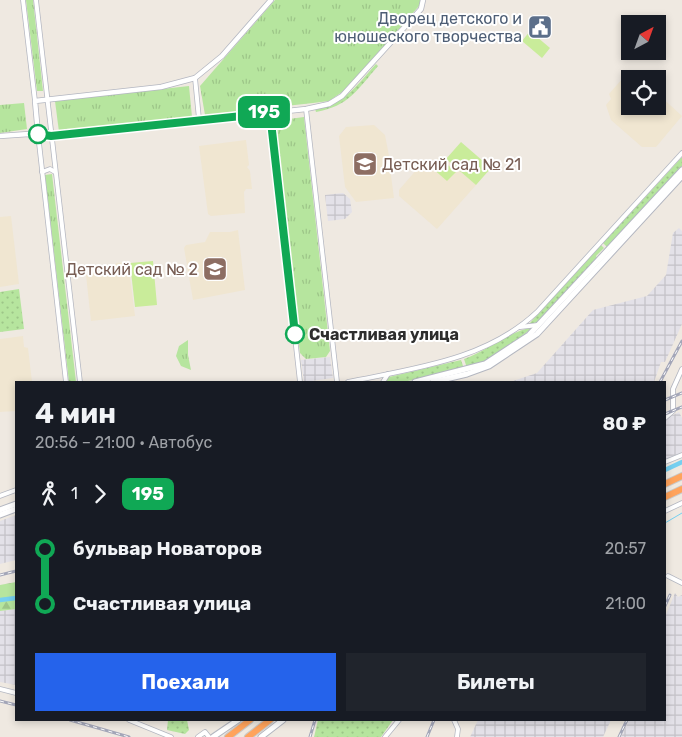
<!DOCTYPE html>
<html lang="ru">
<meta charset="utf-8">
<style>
body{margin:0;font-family:Rubik,sans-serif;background:#20242c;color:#f1f3f6;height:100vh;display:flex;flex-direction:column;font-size:19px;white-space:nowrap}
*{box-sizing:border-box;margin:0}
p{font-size:16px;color:#9ea1a6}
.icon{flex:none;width:28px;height:28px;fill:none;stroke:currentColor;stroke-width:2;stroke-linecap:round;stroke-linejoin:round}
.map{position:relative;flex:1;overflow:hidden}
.drawer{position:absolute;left:15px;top:381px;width:651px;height:340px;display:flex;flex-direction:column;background:#171b24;border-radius:0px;box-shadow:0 2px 8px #0003}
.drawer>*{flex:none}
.badge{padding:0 10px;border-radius:8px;font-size:18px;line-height:32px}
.needle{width:32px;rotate:41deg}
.buttons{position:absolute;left:621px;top:15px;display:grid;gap:10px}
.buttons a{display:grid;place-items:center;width:45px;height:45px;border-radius:0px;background:#171b24;box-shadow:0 2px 8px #0003;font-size:25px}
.map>.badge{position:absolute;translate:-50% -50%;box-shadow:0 0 0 2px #fff}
.legs{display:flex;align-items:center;gap:8px;height:55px;padding:0 20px;font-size:16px}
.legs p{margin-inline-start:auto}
.head{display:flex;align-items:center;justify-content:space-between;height:85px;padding:0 20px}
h1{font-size:28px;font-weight:700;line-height:38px}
.cta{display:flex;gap:10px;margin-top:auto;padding:10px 20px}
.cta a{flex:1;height:58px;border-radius:0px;background:#2563eb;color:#fff;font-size:20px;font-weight:700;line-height:58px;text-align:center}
.cta a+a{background:#20242c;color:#f1f3f6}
ul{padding:0 20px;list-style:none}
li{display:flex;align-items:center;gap:18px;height:55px;font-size:19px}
li i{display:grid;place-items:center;width:8px;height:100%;margin:0 6px;background:currentColor}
li i::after{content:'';width:12px;height:12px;margin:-6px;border:4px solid;border-radius:50%;background:#171b24}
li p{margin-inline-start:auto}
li:first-child i{background:linear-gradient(#0000 50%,currentColor 0)}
li:last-child i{background:linear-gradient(currentColor 50%,#0000 0)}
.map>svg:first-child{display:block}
.industrial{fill:url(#industrial-grid)}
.education{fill:#f0e6d1}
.grass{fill:url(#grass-dots)}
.forest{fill:url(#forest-firs)}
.park{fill:url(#park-tufts)}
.pitch{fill:#c9ec9a}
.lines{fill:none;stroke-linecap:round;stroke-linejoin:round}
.stream{stroke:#75cff0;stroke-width:1}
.canal{stroke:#75cff0;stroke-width:4.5}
.minor-casing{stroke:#b4b7c1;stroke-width:5.5}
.tertiary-casing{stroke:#b4b7c1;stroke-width:6}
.secondary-casing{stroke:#b4b7c1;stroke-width:7}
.motorway-casing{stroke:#c9c9c9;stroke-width:8}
.minor{stroke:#fff;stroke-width:4}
.tertiary{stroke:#fff;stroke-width:4.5}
.secondary{stroke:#fff;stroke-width:5}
.motorway{stroke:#ffa35c;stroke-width:6}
.rail-casing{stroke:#a3a6b8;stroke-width:3}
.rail{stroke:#fff;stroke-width:1;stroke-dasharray:4;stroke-linecap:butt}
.line-1-casing{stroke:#fff;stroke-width:11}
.line-1{stroke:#10a855;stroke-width:8}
.stop-1-dot{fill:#fff;stroke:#10a855;stroke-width:2.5}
.labels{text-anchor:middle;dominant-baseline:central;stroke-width:4;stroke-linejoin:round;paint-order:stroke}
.service-label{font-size:16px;fill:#4e5e75;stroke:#fff;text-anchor:end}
.education-label{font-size:16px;fill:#785e54;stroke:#fff;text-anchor:start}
.stop-label{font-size:16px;font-weight:bold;fill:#2e2e2e;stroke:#fff;text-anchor:start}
</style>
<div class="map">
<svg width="682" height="737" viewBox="0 0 682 737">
<defs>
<pattern id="industrial-grid" width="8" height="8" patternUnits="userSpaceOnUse" patternTransform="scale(1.25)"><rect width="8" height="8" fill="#e3e1e8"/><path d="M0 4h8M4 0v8" fill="none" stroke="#c3c1c7"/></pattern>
<pattern id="grass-dots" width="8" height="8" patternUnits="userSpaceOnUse" patternTransform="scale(1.25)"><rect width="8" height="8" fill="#b6e59e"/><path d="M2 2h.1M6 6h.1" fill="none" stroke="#9dc588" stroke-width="1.8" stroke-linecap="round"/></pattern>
<pattern id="forest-firs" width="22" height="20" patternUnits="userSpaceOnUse" patternTransform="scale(1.25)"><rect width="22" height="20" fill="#b6e59e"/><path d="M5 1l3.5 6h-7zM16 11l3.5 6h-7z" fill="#9dc588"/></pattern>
<pattern id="park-tufts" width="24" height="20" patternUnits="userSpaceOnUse" patternTransform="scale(1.25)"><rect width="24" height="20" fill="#b6e59e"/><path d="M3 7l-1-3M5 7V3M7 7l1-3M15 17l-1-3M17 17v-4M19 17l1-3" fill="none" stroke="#9dc588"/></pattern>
</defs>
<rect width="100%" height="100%" fill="#efe9e1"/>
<g class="industrial">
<polygon points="343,193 350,199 352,212 345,219 328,221 325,195"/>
<polygon points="679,228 682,231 682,324 665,362 661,362 654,382 510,382 537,373 593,310 647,296 666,275 673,233"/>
<polygon points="330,357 333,378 304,382 301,360"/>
<polygon points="679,412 682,418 682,452 665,460 665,419"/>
<polygon points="16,515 16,560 0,564 0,521"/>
<polygon points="675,593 678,597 682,595 682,737 621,737 629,720 665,720 665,617"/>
<polygon points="16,609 16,685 0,682 0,611"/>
<polygon points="478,720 611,720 603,737 470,737"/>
</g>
<g class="education">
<polygon points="630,70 640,79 630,79 630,106 658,106 658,94 682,116 656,147 642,147 611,120 606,105 611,99 609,94"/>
<polygon points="374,125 385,135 390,161 387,166 390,168 394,198 356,202 345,187 339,136 346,127"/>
<polygon points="246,140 249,165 247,167 250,171 252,189 246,189 244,192 245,213 211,216 208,214 199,146"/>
<polygon points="441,155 476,185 437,229 399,196 399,190 424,161 431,166"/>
<polygon points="11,216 19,284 0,287 0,217"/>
<polygon points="238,230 245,290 193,300 184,248 186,245 205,242 210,232 230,232"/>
<polygon points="128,262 135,316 91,321 86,275 92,275 91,270 112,267 117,263"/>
<polygon points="23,336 24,347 28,348 32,382 16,382 16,411 0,412 0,339"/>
</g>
<g class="grass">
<path d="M376,64L378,66C357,90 349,106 316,112L315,109C346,103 356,86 376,64Z"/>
<polygon points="682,157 682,166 608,248 603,243"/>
<polygon points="601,245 604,248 596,256 597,258 539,322 529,324"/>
<polygon points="19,289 24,329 0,332 0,292"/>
<path d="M534,327L490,359L467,368L464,359C488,351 509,331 534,327Z"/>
<polygon points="461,360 464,369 403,382 385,382 389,377"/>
<polygon points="168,720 187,720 189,730 185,734 167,730"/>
<polygon points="318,720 393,720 381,737 314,737"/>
</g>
<polygon class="forest" points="16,582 16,609 0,611 0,585"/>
<g class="park">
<polygon points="26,0 33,0 43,91 37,91"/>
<polygon points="275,0 420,0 421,1 419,6 345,90 329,101 313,103 205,115 200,86"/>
<polygon points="189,86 192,117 59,132 55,101"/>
<polygon points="24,103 27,129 0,133 0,105"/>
<polygon points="304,117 330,351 326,357 306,359 300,353 274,121"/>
<polygon points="52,174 76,382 69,382 45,175"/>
<polygon points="188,340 188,355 191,370 181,366 176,356 179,346"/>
</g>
<g class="pitch">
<polygon points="530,31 550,48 542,58 522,41"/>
<polygon points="461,142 491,168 476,185 446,159"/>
<polygon points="440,158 456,172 447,181 432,168"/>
<polygon points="153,261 157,305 135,307 130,263"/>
</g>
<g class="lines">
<polyline class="stream" points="665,523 682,513"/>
<g class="canal">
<polyline points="665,470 682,462"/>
<polyline points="0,600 16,598"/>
</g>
<defs>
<g id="minor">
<polyline points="23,0 35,101"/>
<polyline points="36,0 80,382"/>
<polyline points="195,78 199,119"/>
<polyline points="306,109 337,382"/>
<polyline points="270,113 300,382"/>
<polyline points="38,134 66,382"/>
<polyline points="42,172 50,169 55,172"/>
<polyline points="520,327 538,325"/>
<path d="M348,382C415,368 486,360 537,312L682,153"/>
<polyline points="383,382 388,374"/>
<polyline points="665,418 673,411 673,389 682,369"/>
<polyline points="665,462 682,455"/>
<polyline points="0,496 16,490"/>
<polyline points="665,511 682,503"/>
<polyline points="668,576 682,583"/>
<polyline points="0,689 16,693"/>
<polyline points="129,720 171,737"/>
<polyline points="454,720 458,729 457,737"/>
<polyline points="198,737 205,732 209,737"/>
<polyline points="385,737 399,720"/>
</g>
<g id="tertiary">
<polyline points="38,134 35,101 161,87 195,78 222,56 271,0"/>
<polyline points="0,136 29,134 58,135 306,109 329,104 342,96 421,9 423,0"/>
</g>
<g id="secondary">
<polyline points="415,382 485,364 529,335 682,170"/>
<polyline points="433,382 467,374 489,366 537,334 682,176"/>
<polyline points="0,510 16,504"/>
<polyline points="0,515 16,509"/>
<polyline points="213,737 238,720"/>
<polyline points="261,737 283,720"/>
</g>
<g id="motorway">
<polyline points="665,484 682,476"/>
<polyline points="665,497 682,489"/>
<polyline points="228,737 250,720"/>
<polyline points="248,737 270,720"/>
</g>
</defs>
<use href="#minor" class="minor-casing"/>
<use href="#tertiary" class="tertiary-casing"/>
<use href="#secondary" class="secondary-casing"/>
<use href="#motorway" class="motorway-casing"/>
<use href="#minor" class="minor"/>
<use href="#tertiary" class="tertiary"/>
<use href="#secondary" class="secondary"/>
<use href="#motorway" class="motorway"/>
<defs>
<g id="rail">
<polyline points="660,382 682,341"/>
<polyline points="665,400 682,393"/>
<polyline points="665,414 682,407"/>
<polyline points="0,575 16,571"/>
<polyline points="665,606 670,595"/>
<polyline points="0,701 16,705"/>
<polyline points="70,720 129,737"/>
<polyline points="310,737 315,720"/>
<polyline points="427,737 434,720"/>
<polyline points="619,737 627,720"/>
</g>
</defs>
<use href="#rail" class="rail-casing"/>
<use href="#rail" class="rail"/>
</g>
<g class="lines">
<defs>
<polyline id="line-1" points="38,134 51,136 270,113 295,334"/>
</defs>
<use href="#line-1" class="line-1-casing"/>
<use href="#line-1" class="line-1"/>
</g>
<defs>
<symbol id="civic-square" viewBox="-11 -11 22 22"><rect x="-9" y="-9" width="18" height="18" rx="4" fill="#5c6f8a" stroke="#fff"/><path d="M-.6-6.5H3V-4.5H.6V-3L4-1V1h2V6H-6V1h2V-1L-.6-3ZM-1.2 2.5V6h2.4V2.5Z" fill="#fff"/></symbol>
<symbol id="school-square" viewBox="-11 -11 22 22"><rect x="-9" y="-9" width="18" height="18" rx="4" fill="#8d6e63" stroke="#fff"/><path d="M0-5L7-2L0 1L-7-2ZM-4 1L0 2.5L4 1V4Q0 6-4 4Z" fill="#fff"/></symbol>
</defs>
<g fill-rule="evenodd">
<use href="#civic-square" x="526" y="13" width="28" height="28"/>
<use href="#school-square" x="351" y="150" width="28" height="28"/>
<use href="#school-square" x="201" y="255" width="28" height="28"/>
</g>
<g class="stop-1-dot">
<circle cx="38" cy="134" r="9"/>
<circle cx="295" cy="334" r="9"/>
</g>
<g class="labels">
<g class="service-label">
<text x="522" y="18">Дворец детского и<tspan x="522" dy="18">юношеского творчества</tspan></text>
</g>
<g class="education-label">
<text x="382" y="164">Детский сад № 21</text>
<text x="198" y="269" text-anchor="end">Детский сад № 2</text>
</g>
<g class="stop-label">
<text x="309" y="334">Счастливая улица</text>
</g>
</g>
</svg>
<div class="buttons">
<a><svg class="needle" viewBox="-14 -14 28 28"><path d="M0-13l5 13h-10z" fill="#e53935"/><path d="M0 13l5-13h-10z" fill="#9ea1a6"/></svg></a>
<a><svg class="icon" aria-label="locate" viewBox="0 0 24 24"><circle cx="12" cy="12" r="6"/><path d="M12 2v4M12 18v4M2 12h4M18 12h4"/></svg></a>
</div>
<b class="badge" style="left:264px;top:112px;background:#10a855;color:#fff">195</b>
<section class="drawer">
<div class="head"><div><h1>4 мин</h1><p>20:56 – 21:00 · Автобус</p></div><b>80 ₽</b></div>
<div class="legs"><svg class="icon" aria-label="walk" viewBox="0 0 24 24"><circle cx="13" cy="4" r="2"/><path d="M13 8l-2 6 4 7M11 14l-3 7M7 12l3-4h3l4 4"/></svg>1<svg class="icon" aria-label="forward" viewBox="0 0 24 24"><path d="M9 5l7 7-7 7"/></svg><b class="badge" style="background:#10a855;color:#fff">195</b></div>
<ul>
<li><i style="color:#10a855"></i><b>бульвар Новаторов</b><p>20:57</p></li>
<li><i style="color:#10a855"></i><b>Счастливая улица</b><p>21:00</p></li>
</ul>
<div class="cta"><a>Поехали</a><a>Билеты</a></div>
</section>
</div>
